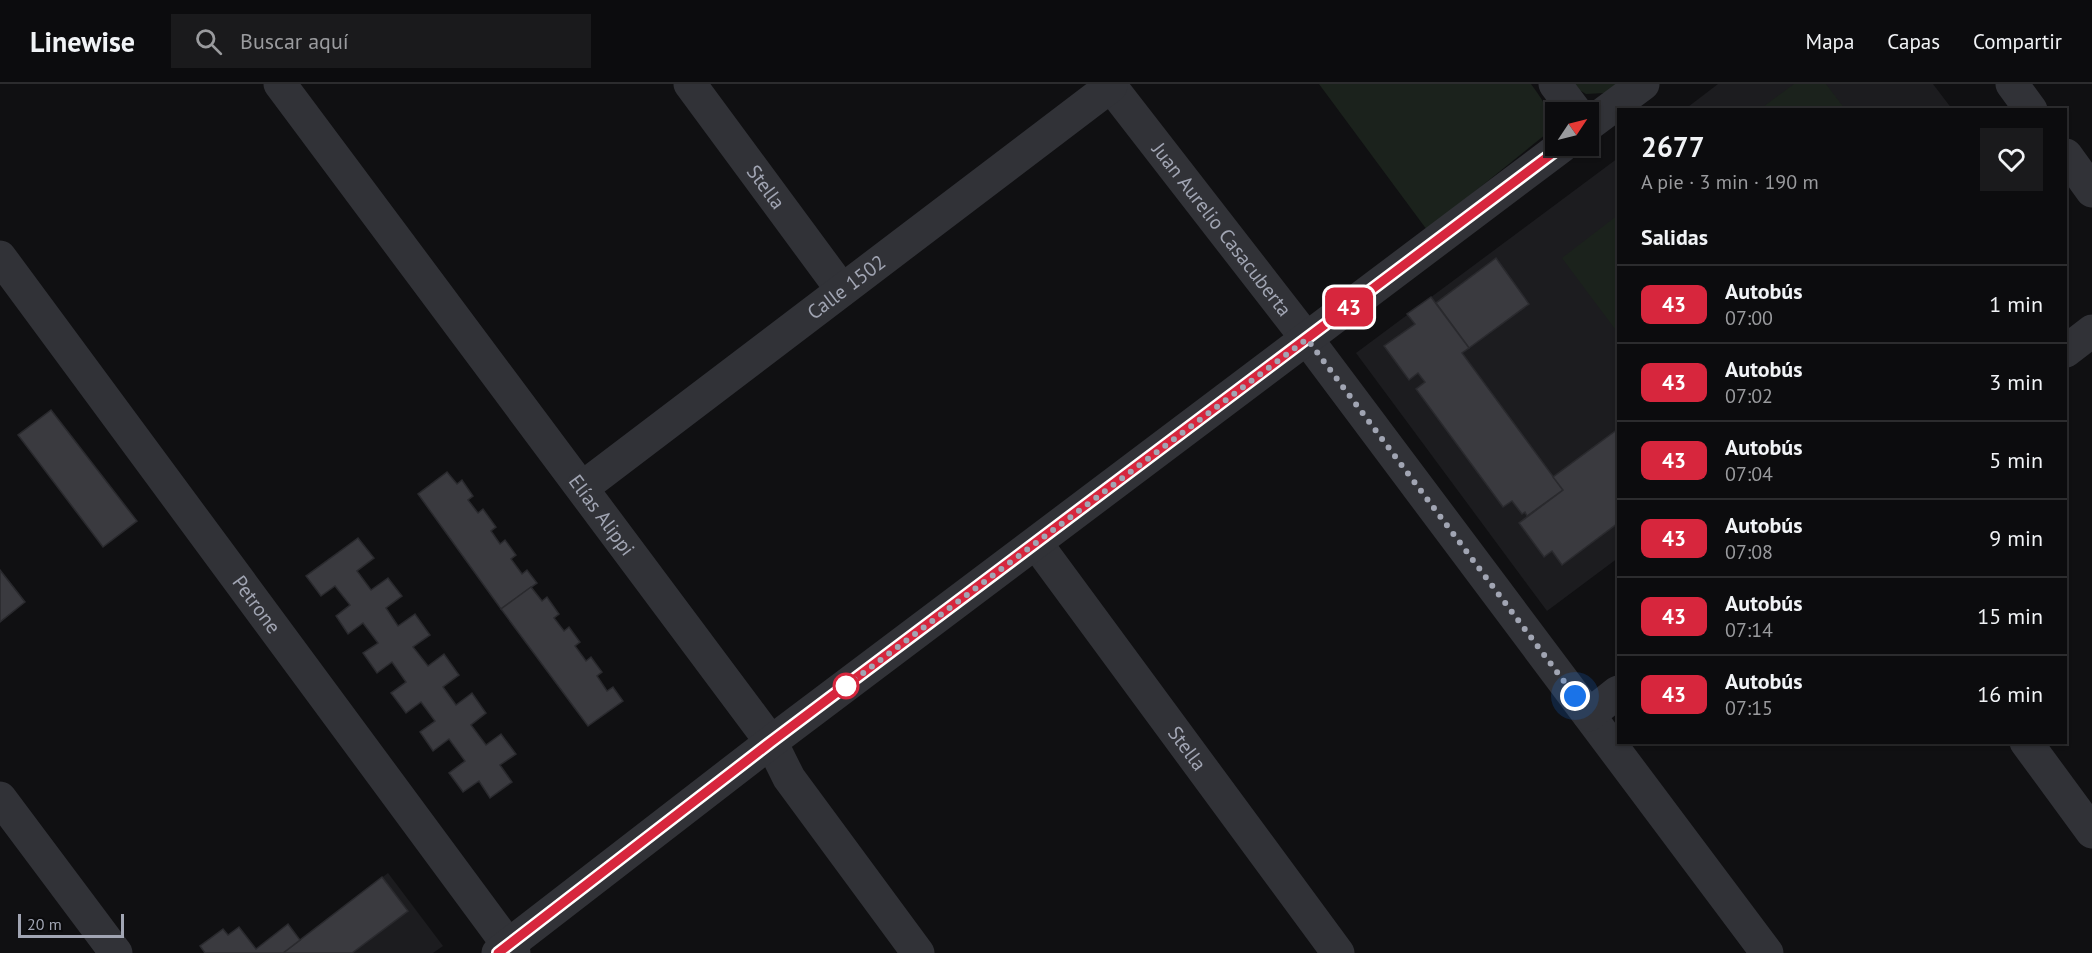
<!DOCTYPE html>
<html lang="es">
<meta charset="utf-8">
<style>
body{margin:0;font-family:"PT Sans",sans-serif;background:#1a1a1c;color:#f1f3f6;height:100vh;display:flex;flex-direction:column;font-size:22px;white-space:nowrap}
*{box-sizing:border-box;margin:0}
p{font-size:20px;color:#9a9b9e}
.icon{flex:none;width:33px;height:33px;fill:none;stroke:currentColor;stroke-width:2;stroke-linecap:round;stroke-linejoin:round}
.map{position:relative;flex:1;overflow:hidden}
.sheet{position:absolute;left:1617px;top:24px;width:450px;height:636px;display:flex;flex-direction:column;background:#0c0c0e;border-radius:0px;box-shadow:0 2px 4px #0004,0 0 0 2px #2c2c2e}
.sheet>*{flex:none}
.badge{padding:0 12px;border-radius:9px;font-size:21px;line-height:39px}
.needle{width:39px;rotate:55deg}
.controls{position:absolute;left:1545px;top:18px;display:grid;gap:12px}
.controls a{display:grid;place-items:center;width:54px;height:54px;border-radius:0px;background:#0c0c0e;box-shadow:0 2px 4px #0004,0 0 0 2px #2c2c2e;font-size:30px}
.scale{position:absolute;left:18px;bottom:15px;width:106px;box-sizing:border-box;padding-left:6px;border:3px solid #a1a5b3;border-top:0;font-size:16px;line-height:21px;white-space:nowrap;color:#a1a5b3;-webkit-text-stroke:4px #0b0b0d;paint-order:stroke}
.you{position:absolute;width:30px;height:30px;margin:-15px;border:4px solid #fff;border-radius:50%;background:#1a73e8;box-shadow:0 0 0 9px #1a73e833}
.map>.badge{position:absolute;translate:-50% -50%;box-shadow:0 0 0 3px #fff}
h2{padding:0 24px;font-size:22px;line-height:54px}
.round{display:grid;place-items:center;flex:none;width:63px;height:63px;border-radius:0px;background:#1a1a1c}
.overview{display:flex;align-items:center;justify-content:space-between;height:102px;padding:0 24px}
h1{font-size:28px;font-weight:600;line-height:45px}
ul{padding:0;list-style:none}
li{display:flex;align-items:center;gap:18px;height:78px;padding:0 24px;border-top:2px solid #2c2c2e}
li div{flex:1}
li b{display:block;font-size:22px}
li em{font-style:normal}
li .badge{min-width:66px;font-weight:700;text-align:center}
header{display:flex;align-items:center;gap:36px;box-sizing:border-box;height:84px;padding:0 30px;background:#0c0c0e;border-bottom:2px solid #2c2c2e}
header strong{font-size:28px}
nav{display:flex;gap:33px;margin-inline-start:auto;font-size:21px}
.search{width:420px;height:54px;background:#1a1a1c;display:flex;align-items:center;gap:15px;box-sizing:border-box;padding:0 21px;border-radius:0px;color:#9a9b9e;font-size:22px}
.map>svg:first-child{display:block}
.built{fill:#1c1c1f}
.green{fill:#1b221c}
.building{fill:#3a3a3f;stroke:#2a2a2e;stroke-width:1.5}
.lines{fill:none;stroke-linecap:round;stroke-linejoin:round}
.minor{stroke:#313237;stroke-width:33}
.line-casing{stroke:#fff;stroke-width:14}
.line{stroke:#d7263d;stroke-width:9}
.walk{stroke:#a1a5b3;stroke-width:6;stroke-dasharray:0 10.8}
.stop-dot{fill:#fff;stroke:#d7263d;stroke-width:3}
.labels{text-anchor:middle;dominant-baseline:central;stroke-width:4.5;stroke-linejoin:round;paint-order:stroke}
.street-label{font-size:20px;fill:#a1a5b3;stroke:#0b0b0d}
</style>
<header>
<strong>Linewise</strong>
<div class="search"><svg class="icon" aria-label="search" viewBox="0 0 24 24"><circle cx="10" cy="10" r="6"/><path d="M15 15l6 6"/></svg>Buscar aquí</div>
<nav><a>Mapa</a><a>Capas</a><a>Compartir</a></nav>
</header>
<div class="map">
<svg width="2092" height="869" viewBox="0 0 2092 869">
<rect width="100%" height="100%" fill="#101012"/>
<g class="built">
<polygon points="1718,0 1933,0 1952,25 1684,26"/>
<polygon points="1618,74 1618,474 1547,527 1356,269"/>
<polygon points="388,789 443,862 433,869 283,869"/>
</g>
<g class="green">
<path d="M1319,0H1531C1545,19 1551,27 1546,50L1427,146Z"/>
<polygon points="1569,0 1618,0 1605,9 1586,10"/>
<polygon points="1794,0 1826,0 1845,25 1760,25"/>
<polygon points="1618,131 1618,249 1562,174"/>
</g>
<g class="building">
<polygon points="1496,174 1529,220 1469,264 1436,219"/>
<polygon points="1431,213 1469,264 1462,269 1563,406 1527,432 1525,428 1522,430 1512,417 1503,423 1416,305 1425,298 1418,289 1409,296 1384,262 1415,240 1407,230"/>
<polygon points="51,326 137,437 103,463 18,351"/>
<polygon points="1618,345 1618,439 1562,481 1552,467 1544,473 1519,439 1563,406 1553,393"/>
<polygon points="447,388 457,400 462,396 473,412 468,416 478,429 483,425 496,443 491,447 500,460 505,456 516,471 511,475 522,490 527,486 537,499 501,525 418,410"/>
<polygon points="358,454 374,474 357,487 371,506 388,494 402,512 386,524 398,542 415,530 430,551 413,563 428,582 444,570 459,591 443,603 456,621 472,609 486,629 471,641 486,661 501,650 516,670 500,681 512,698 490,714 479,697 463,708 449,689 465,677 449,655 433,667 420,648 435,637 421,618 406,629 391,609 406,598 392,578 377,589 363,569 378,559 363,539 348,550 336,532 350,521 335,502 321,512 306,492"/>
<polygon points="0,486 25,518 0,538"/>
<polygon points="531,503 542,517 547,513 559,530 554,534 564,547 569,543 580,558 575,562 586,577 591,573 602,588 597,592 607,607 613,603 623,617 588,642 501,525"/>
<polygon points="382,793 408,827 352,869 283,869"/>
<polygon points="288,840 300,856 283,869 205,869 200,862 223,845 228,851 239,843 256,865"/>
</g>
<g class="lines">
<g class="minor">
<path id="s1" d="M280,0L771,658L789,694L918,869"/>
<path id="s2" d="M690,0L842,206"/>
<path id="s3" d="M1109,0L1307,255L1767,869"/>
<polyline points="1555,0 1576,28"/>
<polyline points="2012,0 2031,26"/>
<polyline points="1588,41 1643,0"/>
<polyline points="2066,71 2092,107"/>
<path id="s4" d="M0,173L514,869"/>
<polyline points="2066,267 2092,247"/>
<path id="s5" d="M582,404L1111,2"/>
<path id="s6" d="M1036,459L1338,869"/>
<polyline points="1589,631 1618,608"/>
<polyline points="2026,658 2092,748"/>
<polyline points="0,714 116,869"/>
<polyline points="498,869 771,658 1562,62"/>
</g>
</g>
<g class="lines">
<defs>
<polyline id="line" points="498,869 771,658 1562,62"/>
</defs>
<use href="#line" class="line-casing"/>
<use href="#line" class="line"/>
<polyline class="walk" points="846,602 1307,255 1575,612"/>
</g>
<circle class="stop-dot" cx="846" cy="602" r="12"/>
<g class="labels">
<g class="street-label">
<text stroke="none"><textPath href="#s2" startOffset="128">Stella</textPath></text>
<text stroke="none"><textPath href="#s3" startOffset="184">Juan Aurelio Casacuberta</textPath></text>
<text stroke="none"><textPath href="#s5" startOffset="332">Calle 1502</textPath></text>
<text stroke="none"><textPath href="#s1" startOffset="538">Elías Alippi</textPath></text>
<text stroke="none"><textPath href="#s4" startOffset="432">Petrone</textPath></text>
<text stroke="none"><textPath href="#s6" startOffset="255">Stella</textPath></text>
</g>
</g>
</svg>
<div class="controls">
<a><svg class="needle" viewBox="-14 -14 28 28"><path d="M0-13l5 13h-10z" fill="#e53935"/><path d="M0 13l5-13h-10z" fill="#9a9b9e"/></svg></a>
</div>
<div class="scale">20 m</div>
<div class="you" style="left:1575px;top:612px"></div>
<b class="badge" style="left:1349px;top:223px;background:#d7263d;color:#fff">43</b>
<section class="sheet">
<div class="overview"><div><h1>2677</h1><p>A pie · 3 min · 190 m</p></div><a class="round"><svg class="icon" aria-label="heart" viewBox="0 0 24 24"><path d="M12 20l-8-8c-3-5 5-10 8-4 3-6 11-1 8 4z"/></svg></a></div>
<h2>Salidas</h2>
<ul>
<li><span class="badge" style="background:#d7263d;color:#fff">43</span><div><b>Autobús</b><p>07:00</p></div><em>1 min</em></li>
<li><span class="badge" style="background:#d7263d;color:#fff">43</span><div><b>Autobús</b><p>07:02</p></div><em>3 min</em></li>
<li><span class="badge" style="background:#d7263d;color:#fff">43</span><div><b>Autobús</b><p>07:04</p></div><em>5 min</em></li>
<li><span class="badge" style="background:#d7263d;color:#fff">43</span><div><b>Autobús</b><p>07:08</p></div><em>9 min</em></li>
<li><span class="badge" style="background:#d7263d;color:#fff">43</span><div><b>Autobús</b><p>07:14</p></div><em>15 min</em></li>
<li><span class="badge" style="background:#d7263d;color:#fff">43</span><div><b>Autobús</b><p>07:15</p></div><em>16 min</em></li>
</ul>
</section>
</div>
